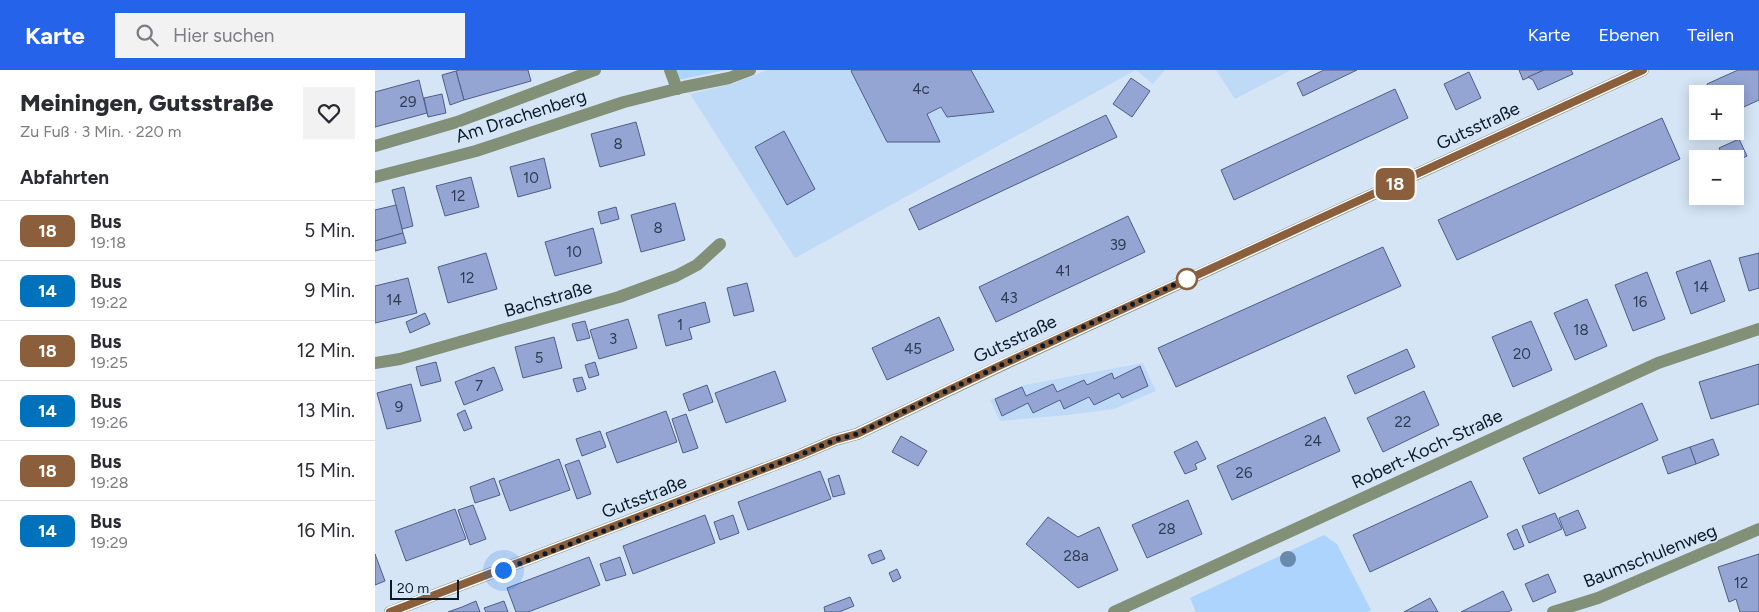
<!DOCTYPE html>
<html lang="de">
<meta charset="utf-8">
<style>
body{margin:0;font-family:Figtree,sans-serif;background:#f2f2f3;color:#2b2b33;height:100vh;display:flex;flex-direction:column;font-size:19px;white-space:nowrap}
*{box-sizing:border-box;margin:0}
p{font-size:16px;color:#7c7c81}
.icon{flex:none;width:28px;height:28px;fill:none;stroke:currentColor;stroke-width:2;stroke-linecap:round;stroke-linejoin:round}
.map{position:relative;flex:1;overflow:hidden}
.drawer{display:flex;flex-direction:column;background:#fff;width:375px}
.drawer>*{flex:none}
.badge{padding:0 10px;border-radius:8px;font-size:18px;line-height:32px}
.fabs{position:absolute;left:1314px;top:15px;display:grid;gap:10px}
.fabs a{display:grid;place-items:center;width:55px;height:55px;border-radius:0px;background:#fff;box-shadow:0 2px 12px #0003;font-size:25px}
.scale{position:absolute;left:15px;bottom:12px;width:69px;box-sizing:border-box;padding-left:5px;border:2px solid #0b1a28;border-top:0;font-size:14px;line-height:18px;white-space:nowrap;color:#0b1a28;-webkit-text-stroke:4px #d5e5f6;paint-order:stroke}
.you{position:absolute;width:25px;height:25px;margin:-12px;border:4px solid #fff;border-radius:50%;background:#1a73e8;box-shadow:0 0 0 8px #1a73e833}
.map>.badge{position:absolute;translate:-50% -50%;box-shadow:0 0 0 2px #fff}
h2{padding:0 20px;font-size:19px;line-height:45px}
.round{display:grid;place-items:center;flex:none;width:52px;height:52px;border-radius:0px;background:#f2f2f3}
.overview{display:flex;align-items:center;justify-content:space-between;height:85px;padding:0 20px}
h1{font-size:24px;font-weight:800;line-height:38px}
ul{padding:0;list-style:none}
li{display:flex;align-items:center;gap:15px;height:60px;padding:0 20px;border-top:1px solid #e1e1e2}
li div{flex:1}
li b{display:block;font-size:19px}
li em{font-style:normal}
li .badge{min-width:55px;font-weight:700;text-align:center}
header{display:flex;align-items:center;gap:30px;box-sizing:border-box;height:70px;padding:0 25px;background:#2563eb;color:#fff}
header strong{font-size:24px}
nav{display:flex;gap:28px;margin-inline-start:auto;font-size:18px}
.search{width:350px;height:45px;background:#f2f2f3;display:flex;align-items:center;gap:12px;box-sizing:border-box;padding:0 18px;border-radius:0px;color:#7c7c81;font-size:19px}
main{display:flex;flex:1;min-height:0}
.map>svg:first-child{display:block}
.built{fill:#bfdaf7}
.green{fill:#add4fd}
.building{fill:#94a5d4;stroke:#4f5d88}
.lines{fill:none;stroke-linecap:round;stroke-linejoin:round}
.minor{stroke:#839078;stroke-width:12}
.tree{fill:#698bab}
.line-casing{stroke:#fff;stroke-width:11}
.line{stroke:#8b5e3c;stroke-width:8}
.walk{stroke:#0b1a28;stroke-width:5;stroke-dasharray:0 9}
.stop-dot{fill:#fff;stroke:#8b5e3c;stroke-width:2.5}
.labels{text-anchor:middle;dominant-baseline:central;stroke-width:4;stroke-linejoin:round;paint-order:stroke}
.number-label{font-size:15px;fill:#2d3d53}
.street-label{font-size:18px;fill:#0b1a28;stroke:#d5e5f6}
</style>
<header>
<strong>Karte</strong>
<div class="search"><svg class="icon" aria-label="search" viewBox="0 0 24 24"><circle cx="10" cy="10" r="6"/><path d="M15 15l6 6"/></svg>Hier suchen</div>
<nav><a>Karte</a><a>Ebenen</a><a>Teilen</a></nav>
</header>
<main>
<section class="drawer">
<div class="overview"><div><h1>Meiningen, Gutsstraße</h1><p>Zu Fuß · 3 Min. · 220 m</p></div><a class="round"><svg class="icon" aria-label="heart" viewBox="0 0 24 24"><path d="M12 20l-8-8c-3-5 5-10 8-4 3-6 11-1 8 4z"/></svg></a></div>
<h2>Abfahrten</h2>
<ul>
<li><span class="badge" style="background:#8b5e3c;color:#fff">18</span><div><b>Bus</b><p>19:18</p></div><em>5 Min.</em></li>
<li><span class="badge" style="background:#0072bc;color:#fff">14</span><div><b>Bus</b><p>19:22</p></div><em>9 Min.</em></li>
<li><span class="badge" style="background:#8b5e3c;color:#fff">18</span><div><b>Bus</b><p>19:25</p></div><em>12 Min.</em></li>
<li><span class="badge" style="background:#0072bc;color:#fff">14</span><div><b>Bus</b><p>19:26</p></div><em>13 Min.</em></li>
<li><span class="badge" style="background:#8b5e3c;color:#fff">18</span><div><b>Bus</b><p>19:28</p></div><em>15 Min.</em></li>
<li><span class="badge" style="background:#0072bc;color:#fff">14</span><div><b>Bus</b><p>19:29</p></div><em>16 Min.</em></li>
</ul>
</section>
<div class="map">
<svg width="1384" height="542" viewBox="0 0 1384 542">
<rect width="100%" height="100%" fill="#d5e5f6"/>
<g class="built">
<polygon points="392,0 790,0 778,14 761,0 420,188 315,24 357,14"/>
<polygon points="841,0 916,0 860,29"/>
<polygon points="768,293 781,321 739,339 693,345 625,351 615,330 649,315"/>
</g>
<g class="green">
<polygon points="300,0 351,0 303,10"/>
<polygon points="949,465 962,474 996,540 993,542 821,542 815,528"/>
</g>
<g class="building">
<polygon points="84,0 153,0 156,11 89,30 81,1"/>
<polygon points="477,0 596,0 619,42 572,47 566,37 552,44 565,72 512,72 476,1"/>
<polygon points="949,0 982,0 928,26 922,13"/>
<polygon points="1144,0 1169,0 1148,10"/>
<polygon points="1169,0 1196,0 1198,4 1163,20 1158,10 1153,7"/>
<polygon points="1363,0 1384,0 1384,30 1360,41 1360,24 1336,24 1332,14"/>
<polygon points="81,1 89,30 75,35 67,5"/>
<polygon points="1094,2 1106,28 1081,40 1069,14"/>
<polygon points="756,8 775,21 757,47 738,34"/>
<polygon points="44,10 52,43 0,57 0,22"/>
<polygon points="1020,19 1033,48 859,130 846,100"/>
<polygon points="67,24 71,43 53,47 49,28"/>
<polygon points="731,45 742,67 544,160 534,139"/>
<polygon points="1287,48 1305,89 1082,190 1063,150"/>
<polygon points="261,52 270,85 225,97 216,64"/>
<polygon points="409,61 440,119 412,135 380,77"/>
<polygon points="1364,69 1372,86 1360,92 1360,89 1349,89 1344,78"/>
<polygon points="169,88 176,118 143,127 135,97"/>
<polygon points="96,107 104,137 70,146 61,116"/>
<polygon points="29,117 38,156 27,159 17,120"/>
<polygon points="300,133 310,170 266,182 256,145"/>
<polygon points="21,135 28,163 0,171 0,140"/>
<polygon points="241,137 244,149 226,154 223,142"/>
<polygon points="753,146 770,182 621,252 604,217"/>
<polygon points="218,158 227,193 180,206 170,172"/>
<polygon points="28,163 31,173 0,181 0,171"/>
<polygon points="1008,177 1026,216 801,317 783,278"/>
<polygon points="111,183 122,219 73,233 63,197"/>
<polygon points="1384,183 1384,218 1374,221 1364,188"/>
<polygon points="1335,190 1350,231 1316,244 1301,202"/>
<polygon points="1272,202 1290,249 1258,261 1240,215"/>
<polygon points="33,208 42,243 0,253 0,216"/>
<polygon points="372,213 379,241 359,246 352,218"/>
<polygon points="1212,229 1232,276 1200,290 1179,243"/>
<polygon points="330,232 335,252 314,258 317,269 291,276 283,245"/>
<polygon points="50,243 55,254 35,263 31,252"/>
<polygon points="564,247 579,280 512,310 497,278"/>
<polygon points="253,249 262,278 224,289 215,260"/>
<polygon points="210,251 215,268 202,271 197,254"/>
<polygon points="1156,251 1177,300 1138,317 1117,267"/>
<polygon points="179,267 187,298 148,308 140,277"/>
<polygon points="1032,279 1040,297 980,324 972,306"/>
<polygon points="61,292 66,311 46,316 41,297"/>
<polygon points="220,292 224,305 214,308 210,295"/>
<polygon points="1384,294 1384,334 1336,349 1324,312"/>
<polygon points="765,296 773,316 747,328 744,323 719,335 714,327 689,339 685,330 658,343 653,333 627,346 620,329 647,317 651,326 678,314 682,322 709,310 712,315 737,303 739,309"/>
<polygon points="119,297 128,320 89,335 80,312"/>
<polygon points="400,301 411,331 351,353 340,323"/>
<polygon points="207,307 211,319 202,322 198,309"/>
<polygon points="36,314 46,351 12,359 2,323"/>
<polygon points="332,315 338,332 314,341 308,324"/>
<polygon points="1049,321 1064,355 1008,382 992,348"/>
<polygon points="1267,333 1283,370 1164,424 1148,388"/>
<polygon points="90,340 97,358 89,361 82,344"/>
<polygon points="291,341 302,372 242,393 231,363"/>
<polygon points="311,344 323,378 308,383 297,349"/>
<polygon points="950,347 965,381 857,430 842,396"/>
<polygon points="225,361 231,377 207,386 201,369"/>
<polygon points="526,366 552,381 543,396 517,382"/>
<polygon points="1338,369 1344,385 1321,394 1315,377"/>
<polygon points="822,371 831,389 820,394 822,399 810,404 799,382"/>
<polygon points="1315,377 1321,394 1293,404 1287,387"/>
<polygon points="184,389 195,420 135,441 124,411"/>
<polygon points="204,390 216,424 202,429 190,395"/>
<polygon points="445,401 456,429 373,460 363,432"/>
<polygon points="464,405 470,424 458,427 453,409"/>
<polygon points="119,408 125,425 100,433 95,417"/>
<polygon points="1096,411 1113,447 995,502 978,465"/>
<polygon points="813,430 827,464 772,488 757,455"/>
<polygon points="98,435 111,469 95,475 83,440"/>
<polygon points="80,439 91,469 31,491 20,461"/>
<polygon points="1203,440 1211,458 1191,466 1184,448"/>
<polygon points="1180,443 1187,459 1154,473 1147,456"/>
<polygon points="330,445 340,473 258,504 248,476"/>
<polygon points="358,445 364,463 345,470 339,452"/>
<polygon points="673,447 703,467 724,457 743,500 703,518 651,474"/>
<polygon points="1142,459 1149,476 1139,480 1132,464"/>
<polygon points="506,480 510,489 497,494 493,485"/>
<polygon points="0,484 10,511 0,515"/>
<polygon points="1384,484 1384,542 1365,542 1361,529 1354,532 1343,497"/>
<polygon points="214,487 225,515 153,542 141,542 132,518"/>
<polygon points="245,487 251,505 231,511 225,494"/>
<polygon points="522,499 526,508 518,512 514,503"/>
<polygon points="1173,504 1181,522 1158,532 1150,514"/>
<polygon points="1128,521 1137,540 1133,542 1086,542"/>
<polygon points="475,527 479,536 464,542 450,542 449,537"/>
<polygon points="1055,528 1063,542 1029,542"/>
<polygon points="101,531 105,542 73,542 87,537"/>
<polygon points="129,531 133,542 111,542 109,538"/>
</g>
<g class="lines">
<g class="minor">
<polyline points="295,0 302,19"/>
<polyline points="0,76 82,52 220,0"/>
<polyline points="0,107 101,81 249,32 309,17 354,8 375,0"/>
<polyline points="0,293 25,289 244,227 301,206 322,195 345,174"/>
<polyline points="15,542 425,385 460,370 482,364 625,296 1268,0"/>
<polyline points="739,542 1283,293 1384,259"/>
<polyline points="1178,542 1223,528 1384,459"/>
</g>
</g>
<circle class="tree" cx="913" cy="489" r="8"/>
<g class="lines">
<defs>
<polyline id="line" points="15,542 425,385 460,370 482,364 624,296 1268,0"/>
</defs>
<use href="#line" class="line-casing"/>
<use href="#line" class="line"/>
<polyline class="walk" points="128,500 425,385 460,370 482,364 624,296 812,209"/>
</g>
<circle class="stop-dot" cx="812" cy="209" r="10"/>
<g class="labels">
<g class="number-label">
<text x="546" y="19">4c</text>
<text x="33" y="32">29</text>
<text x="243" y="74">8</text>
<text x="156" y="108">10</text>
<text x="83" y="126">12</text>
<text x="283" y="158">8</text>
<text x="743" y="175">39</text>
<text x="199" y="182">10</text>
<text x="688" y="201">41</text>
<text x="92" y="208">12</text>
<text x="1326" y="217">14</text>
<text x="634" y="228">43</text>
<text x="19" y="230">14</text>
<text x="1265" y="232">16</text>
<text x="305" y="255">1</text>
<text x="1206" y="260">18</text>
<text x="238" y="269">3</text>
<text x="538" y="279">45</text>
<text x="1147" y="284">20</text>
<text x="164" y="288">5</text>
<text x="104" y="316">7</text>
<text x="24" y="337">9</text>
<text x="1028" y="352">22</text>
<text x="938" y="371">24</text>
<text x="869" y="403">26</text>
<text x="792" y="459">28</text>
<text x="701" y="486">28a</text>
<text x="1366" y="513">12</text>
</g>
<g class="street-label">
<text transform="translate(146 46) rotate(-18)">Am Drachenberg</text>
<text transform="translate(1103 56) rotate(-25)">Gutsstraße</text>
<text transform="translate(173 229) rotate(-16)">Bachstraße</text>
<text transform="translate(640 269) rotate(-25)">Gutsstraße</text>
<text transform="translate(1052 379) rotate(-25)">Robert-Koch-Straße</text>
<text transform="translate(269 427) rotate(-21)">Gutsstraße</text>
<text transform="translate(1275 486) rotate(-22)">Baumschulenweg</text>
</g>
</g>
</svg>
<div class="fabs">
<a>+</a>
<a>−</a>
</div>
<div class="scale">20 m</div>
<div class="you" style="left:128px;top:500px"></div>
<b class="badge" style="left:1020px;top:114px;background:#8b5e3c;color:#fff">18</b>
</div>
</main>
